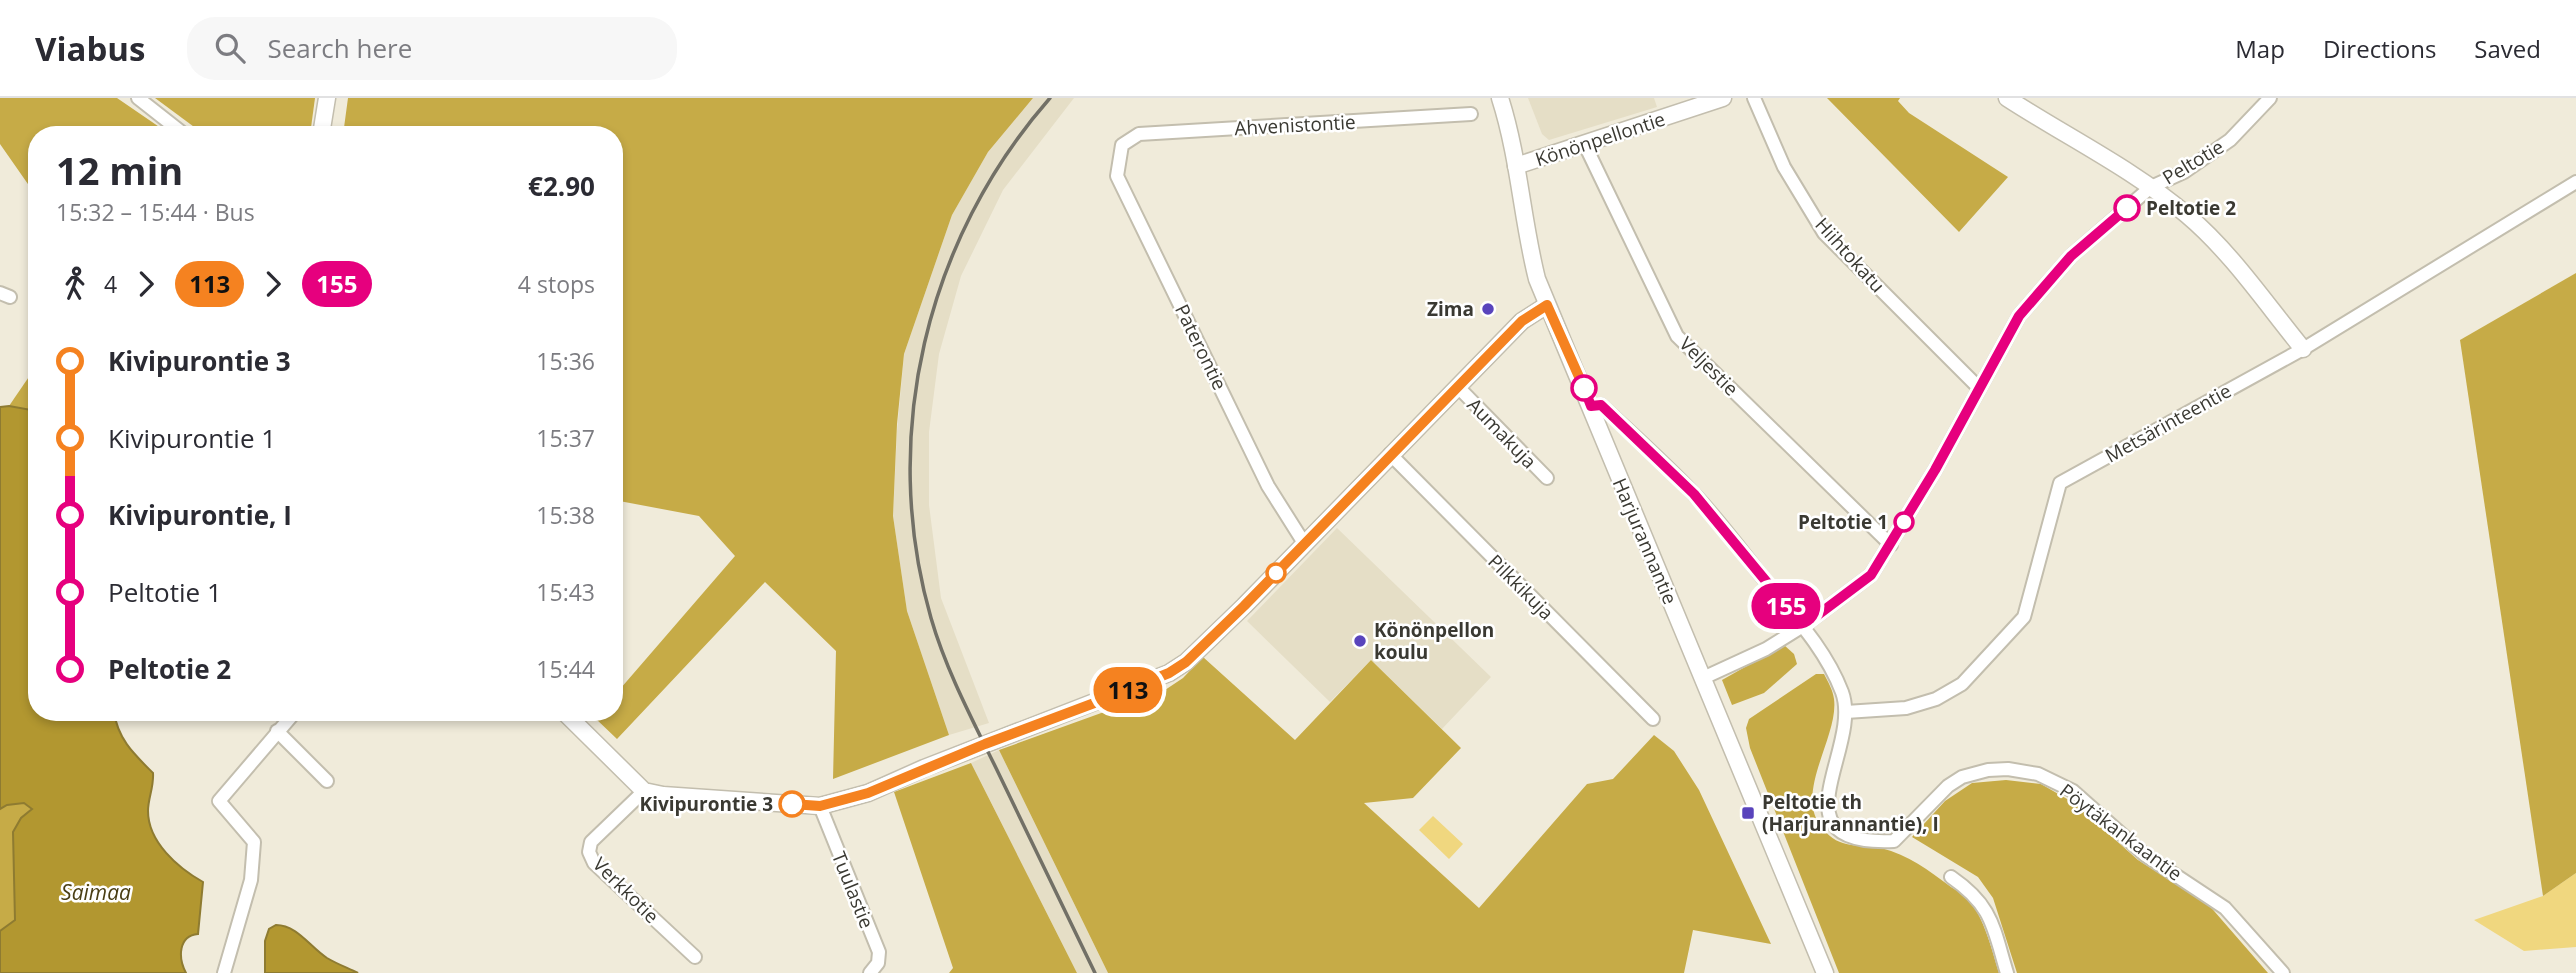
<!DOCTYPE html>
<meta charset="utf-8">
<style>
body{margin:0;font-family:"Open Sans",sans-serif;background:#f7f7f7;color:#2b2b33;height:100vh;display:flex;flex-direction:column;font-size:26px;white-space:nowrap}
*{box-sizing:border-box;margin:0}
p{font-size:23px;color:#7c7c81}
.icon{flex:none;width:38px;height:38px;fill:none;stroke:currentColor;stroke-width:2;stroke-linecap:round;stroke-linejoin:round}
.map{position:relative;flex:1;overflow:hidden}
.drawer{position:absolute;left:28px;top:28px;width:595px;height:595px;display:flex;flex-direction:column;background:#fff;border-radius:28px;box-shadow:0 4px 10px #0003}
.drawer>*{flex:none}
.badge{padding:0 14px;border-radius:23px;font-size:24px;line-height:46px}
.map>.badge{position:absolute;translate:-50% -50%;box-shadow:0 0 0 4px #fff}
.legs{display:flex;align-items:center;gap:10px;height:77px;padding:0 28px;font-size:23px}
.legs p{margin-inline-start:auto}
.head{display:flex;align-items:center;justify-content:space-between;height:119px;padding:0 28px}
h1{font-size:38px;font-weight:700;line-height:52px}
ul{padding:0 28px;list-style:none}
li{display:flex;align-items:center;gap:24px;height:77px;font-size:26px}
li i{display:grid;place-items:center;width:10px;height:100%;margin:0 9px;background:currentColor}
li i::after{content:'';width:18px;height:18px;margin:-9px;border:5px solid;border-radius:50%;background:#fff}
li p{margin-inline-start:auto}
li:first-child i{background:linear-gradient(#0000 50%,currentColor 0)}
li:last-child i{background:linear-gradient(currentColor 50%,#0000 0)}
header{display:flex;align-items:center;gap:42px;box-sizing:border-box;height:98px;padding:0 35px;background:#fff;border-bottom:2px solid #e1e1e2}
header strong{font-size:33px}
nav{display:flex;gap:38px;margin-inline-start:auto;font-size:24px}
.search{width:490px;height:63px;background:#f7f7f7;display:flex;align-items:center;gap:18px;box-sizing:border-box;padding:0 24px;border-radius:28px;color:#7c7c81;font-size:26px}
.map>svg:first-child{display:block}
.built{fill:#e5dec6}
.green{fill:#f0d77f}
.forest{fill:#c6ab47}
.water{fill:#b29730;stroke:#8e7b31;stroke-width:2}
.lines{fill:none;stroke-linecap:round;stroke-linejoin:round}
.street-casing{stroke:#c3beae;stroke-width:16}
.secondary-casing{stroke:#c3beae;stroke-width:19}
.street{stroke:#fff;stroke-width:12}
.secondary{stroke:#fff;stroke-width:16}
.rail{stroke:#727066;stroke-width:3.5}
.line-1-casing{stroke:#fff;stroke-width:16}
.line-2-casing{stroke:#fff;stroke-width:16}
.line-1{stroke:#f58220;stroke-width:10}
.line-2{stroke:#e6007e;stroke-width:10}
.stop-2-dot{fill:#fff;stroke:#e6007e;stroke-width:3.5}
.poi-dot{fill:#5944bc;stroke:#fff;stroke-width:2.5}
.stop-1-dot{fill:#fff;stroke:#f58220;stroke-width:3.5}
.labels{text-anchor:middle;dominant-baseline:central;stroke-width:5;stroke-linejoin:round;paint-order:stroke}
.street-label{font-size:19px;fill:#3a3932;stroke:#fff}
.stop-label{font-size:19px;font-weight:bold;fill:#3a3932;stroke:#fff;text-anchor:end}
.poi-label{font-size:19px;font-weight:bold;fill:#3a3932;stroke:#fff;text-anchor:start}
.water-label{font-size:21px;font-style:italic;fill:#4a3e14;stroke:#fff}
</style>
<header>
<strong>Viabus</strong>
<div class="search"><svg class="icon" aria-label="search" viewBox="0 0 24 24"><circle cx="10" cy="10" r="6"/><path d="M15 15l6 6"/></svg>Search here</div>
<nav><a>Map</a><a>Directions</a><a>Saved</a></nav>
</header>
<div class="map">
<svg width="2576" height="875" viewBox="0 0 2576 875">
<rect width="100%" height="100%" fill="#f0ebda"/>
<g class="built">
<polygon points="1033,0 1074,0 1003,92 961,178 939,256 929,334 929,407 941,500 989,625 949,637 907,513 893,418 897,333 904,256 952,117 988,54"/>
<polygon points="1528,0 1654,0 1657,9 1549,42 1542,36"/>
<polygon points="1337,430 1491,579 1442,631 1371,562 1330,604 1247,523"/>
<polygon points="999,652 1108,875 1077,875 971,665"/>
</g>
<g class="green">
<polygon points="1433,718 1463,746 1449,761 1419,732"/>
<polygon points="2576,775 2576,849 2524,853 2474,822 2543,798"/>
</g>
<g class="forest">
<polygon points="0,0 117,0 171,37 37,37 37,99 0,46"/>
<polygon points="155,0 315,0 310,37 205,37"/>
<polygon points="348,0 1033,0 988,54 952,117 904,256 897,326 893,418 907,513 949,637 833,681 836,553 765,484 617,641 595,620 600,614 614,614 614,598 735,458 699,418 614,402 614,37 343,37"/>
<polygon points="1827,0 1900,0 1898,3 1909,15 2008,79 1959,134"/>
<polygon points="2576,175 2576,775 2543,798 2460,242"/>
<polygon points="37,267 37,313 9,308"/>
<polygon points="1784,547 1794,556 1797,566 1764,595 1732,607 1722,582"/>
<polygon points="1203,559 1295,642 1371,562 1461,650 1413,700 1364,705 1479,810 1587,686 1613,681 1654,637 1674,653 1699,692 1771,846 1693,832 1684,875 1108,875 999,652 1165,592 1183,580"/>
<path d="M1816,576H1824C1828,584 1833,592 1834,601C1839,639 1793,695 1822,730C1841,753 1858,745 1881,750C1909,757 1928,772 1951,789C1956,792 1964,796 1968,801C1984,819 1992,852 1999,875H1839L1750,650L1746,630L1749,621Z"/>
<polygon points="971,665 1077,875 949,875 953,870 894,694"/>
<polygon points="2006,682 2041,686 2074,705 2138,762 2208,806 2268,875 2017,875 1993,800 1978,779 1912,739 1945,703 1972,685"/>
<polygon points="24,705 32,711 21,720 13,734 15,822 0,833 0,711 7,707"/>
</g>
<g class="water">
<path d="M9,308L37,313V614H114C118,642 135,657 153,675C154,689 148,700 148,713C148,744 178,770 203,784L198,836C178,838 178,860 186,875H0V833L15,822L13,734L21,720L32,711L24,705L7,707L0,711V309Z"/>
<path d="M276,827C297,827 310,849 327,860C337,866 348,870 358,875H265V843L269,831Z"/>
</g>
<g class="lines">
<defs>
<g id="street">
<polyline points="138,0 185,37"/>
<polyline points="1754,0 1784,69 1824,135 1979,290"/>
<polyline points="1585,47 1677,238 1891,447"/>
<polyline points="0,195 10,199"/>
<polyline points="1458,289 1547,380"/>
<path d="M1591,308L1601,307C1632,336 1664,364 1693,395C1720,423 1743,455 1767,485C1795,519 1826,552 1842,594C1863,651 1770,749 1894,743L1948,688L1962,679L1988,672L2008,671L2038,676L2073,693L2145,757L2225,810L2283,875"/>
<polyline points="1390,356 1653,621"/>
<polyline points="1304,445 1268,388 1117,78 1122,47 1139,36 1471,16"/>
<polyline points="1703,580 1766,551 1803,528 1871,477 1935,372 2019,218 2071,158 2151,89 2184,74 2230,42 2270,0"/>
<polyline points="1846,614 1906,610 1936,601 1962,586 2024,519 2060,385 2303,251 2576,84"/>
<polyline points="277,633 327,683"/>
<polyline points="644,693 591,744 589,754 594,765 695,859"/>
<polyline points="820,708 879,854 878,865 870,875"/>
<path d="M1951,779C1993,808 1993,829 2007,875"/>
<polyline points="224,875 251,782 254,744 219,703 295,614"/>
</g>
<g id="secondary">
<path d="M1500,0C1519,59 1522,122 1537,181L1825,875"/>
<path d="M2007,0C2067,39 2133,71 2187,117C2232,155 2266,206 2303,251"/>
<polyline points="321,37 327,0"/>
<polyline points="1516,68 1723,0"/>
<polyline points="564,614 644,693 663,697 820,708 868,695 924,670 1169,575 1186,564 1244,508 1522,223 1547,207"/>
</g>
</defs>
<use href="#street" class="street-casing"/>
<use href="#secondary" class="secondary-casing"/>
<use href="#street" class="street"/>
<use href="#secondary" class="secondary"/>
<path class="rail" d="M1050,0C926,141 879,339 931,520C946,572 972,621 996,670C1029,738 1062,807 1095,875"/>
</g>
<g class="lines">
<defs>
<polyline id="line-1" points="792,706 820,708 868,695 985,646 1105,601 1169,575 1186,564 1244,508 1522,223 1547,207 1584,290"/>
<polyline id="line-2" points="1584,290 1591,308 1601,307 1694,396 1803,528 1871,477 1935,372 2019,218 2071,158 2127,110"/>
</defs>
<use href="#line-1" class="line-1-casing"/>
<use href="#line-2" class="line-2-casing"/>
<use href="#line-1" class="line-1"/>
<use href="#line-2" class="line-2"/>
</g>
<g class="stop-2-dot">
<circle cx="2127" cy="110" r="12"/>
<circle cx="1584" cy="290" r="12"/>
<circle cx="1904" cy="424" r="9"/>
</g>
<g class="poi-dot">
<circle cx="1488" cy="211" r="7"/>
<circle cx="1360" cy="543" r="7"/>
<rect x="1741" y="708" width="14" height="14" rx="3.5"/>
</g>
<g class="stop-1-dot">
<circle cx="1276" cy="475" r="9"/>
<circle cx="792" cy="706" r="12"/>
</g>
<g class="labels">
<g class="street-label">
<text transform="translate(1295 27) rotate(-3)">Ahvenistontie</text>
<text transform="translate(1600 41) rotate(-18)">Könönpellontie</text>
<text transform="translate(2193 64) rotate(-31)">Peltotie</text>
<text transform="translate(1850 157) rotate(48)">Hiihtokatu</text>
<text transform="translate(1201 249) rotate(64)">Paterontie</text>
<text transform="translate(1709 268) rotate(45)">Veljestie</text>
<text transform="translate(2168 325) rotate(-29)">Metsärinteentie</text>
<text transform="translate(1502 335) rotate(46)">Aumakuja</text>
<text transform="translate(1645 443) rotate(67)">Harjurannantie</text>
<text transform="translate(1521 489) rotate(45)">Pilkkikuja</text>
<text transform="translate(2121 734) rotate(37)">Pöytäkankaantie</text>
<text transform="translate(626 792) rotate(45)">Verkkotie</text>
<text transform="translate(853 792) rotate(68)">Tuulastie</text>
</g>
<g class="stop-label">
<text x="2146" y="110" text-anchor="start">Peltotie 2</text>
<text x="1888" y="424">Peltotie 1</text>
<text x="773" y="706">Kivipurontie 3</text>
</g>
<g class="poi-label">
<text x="1474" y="211" text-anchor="end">Zima</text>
<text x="1374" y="532">Könönpellon<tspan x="1374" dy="22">koulu</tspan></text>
<text x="1762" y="704">Peltotie th<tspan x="1762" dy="22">(Harjurannantie), I</tspan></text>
</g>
<g class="water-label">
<text x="96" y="794">Saimaa</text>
</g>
</g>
</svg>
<b class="badge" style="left:1128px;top:592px;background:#f58220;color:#111">113</b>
<b class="badge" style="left:1786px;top:508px;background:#e6007e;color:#fff">155</b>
<section class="drawer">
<div class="head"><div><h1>12 min</h1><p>15:32 – 15:44 · Bus</p></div><b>€2.90</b></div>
<div class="legs"><svg class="icon" aria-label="walk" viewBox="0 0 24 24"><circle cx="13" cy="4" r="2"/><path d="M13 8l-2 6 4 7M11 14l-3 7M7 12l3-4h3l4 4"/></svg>4<svg class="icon" aria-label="forward" viewBox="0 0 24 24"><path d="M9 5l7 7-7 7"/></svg><b class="badge" style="background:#f58220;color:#111">113</b><svg class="icon" aria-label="forward" viewBox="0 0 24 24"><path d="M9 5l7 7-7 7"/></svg><b class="badge" style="background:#e6007e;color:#fff">155</b><p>4 stops</p></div>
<ul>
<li><i style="color:#f58220"></i><b>Kivipurontie 3</b><p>15:36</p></li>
<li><i style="color:#f58220"></i><span>Kivipurontie 1</span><p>15:37</p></li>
<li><i style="color:#e6007e"></i><b>Kivipurontie, I</b><p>15:38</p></li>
<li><i style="color:#e6007e"></i><span>Peltotie 1</span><p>15:43</p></li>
<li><i style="color:#e6007e"></i><b>Peltotie 2</b><p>15:44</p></li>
</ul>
</section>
</div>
